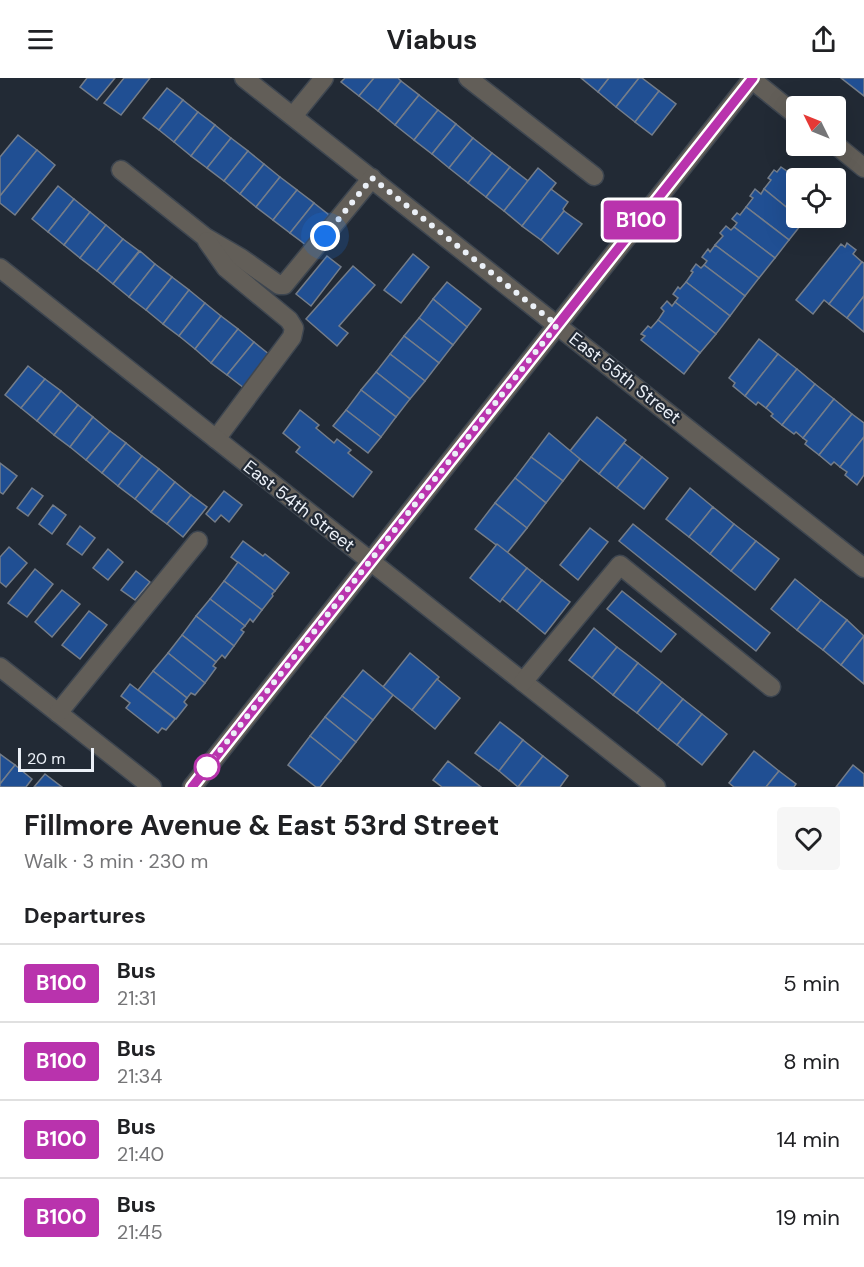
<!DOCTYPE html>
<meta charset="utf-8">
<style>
body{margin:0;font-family:"DM Sans",sans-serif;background:#f6f6f6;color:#202124;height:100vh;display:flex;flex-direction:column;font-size:22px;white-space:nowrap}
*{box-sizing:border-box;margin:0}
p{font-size:20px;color:#757577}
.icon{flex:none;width:33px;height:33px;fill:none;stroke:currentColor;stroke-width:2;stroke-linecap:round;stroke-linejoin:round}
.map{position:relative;height:709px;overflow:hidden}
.details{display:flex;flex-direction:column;background:#fff;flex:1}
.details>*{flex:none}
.badge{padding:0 12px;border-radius:4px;font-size:21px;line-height:39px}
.needle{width:39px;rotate:313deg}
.fabs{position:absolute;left:786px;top:18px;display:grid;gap:12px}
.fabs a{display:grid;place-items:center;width:60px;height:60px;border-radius:6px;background:#fff;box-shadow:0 6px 24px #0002;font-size:30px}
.scale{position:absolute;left:18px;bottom:15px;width:76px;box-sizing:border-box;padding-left:6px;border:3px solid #ebf0f7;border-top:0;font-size:16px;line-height:21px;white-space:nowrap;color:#ebf0f7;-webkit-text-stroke:4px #222a35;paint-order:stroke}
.you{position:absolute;width:30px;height:30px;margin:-15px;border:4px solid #fff;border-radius:50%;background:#1a73e8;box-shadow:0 0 0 9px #1a73e833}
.map>.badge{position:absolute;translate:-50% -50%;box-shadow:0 0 0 3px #fff}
h2{padding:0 24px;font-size:22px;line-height:54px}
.round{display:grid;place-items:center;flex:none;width:63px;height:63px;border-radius:6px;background:#f6f6f6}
.overview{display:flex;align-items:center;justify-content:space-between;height:102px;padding:0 24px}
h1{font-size:28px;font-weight:700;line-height:45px}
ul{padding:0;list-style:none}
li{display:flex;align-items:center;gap:18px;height:78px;padding:0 24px;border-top:2px solid #e0e0e0}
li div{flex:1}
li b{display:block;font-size:22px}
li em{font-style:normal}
li .badge{min-width:66px;font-weight:700;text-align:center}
header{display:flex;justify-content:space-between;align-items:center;height:78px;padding:0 24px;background:#fff;font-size:27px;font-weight:700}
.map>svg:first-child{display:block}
.building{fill:#204f93;stroke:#747d8a;stroke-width:1.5}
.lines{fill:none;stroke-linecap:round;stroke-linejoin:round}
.minor-casing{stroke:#3e4650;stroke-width:21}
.minor{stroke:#625e58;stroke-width:18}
.line-casing{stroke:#fff;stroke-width:14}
.line{stroke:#b933ad;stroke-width:9}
.walk{stroke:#ebf0f7;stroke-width:6;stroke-dasharray:0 10.8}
.stop-dot{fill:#fff;stroke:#b933ad;stroke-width:3}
.labels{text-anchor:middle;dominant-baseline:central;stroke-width:4.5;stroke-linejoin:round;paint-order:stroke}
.street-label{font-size:18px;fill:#ebf0f7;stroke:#222a35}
</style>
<header><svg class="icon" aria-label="menu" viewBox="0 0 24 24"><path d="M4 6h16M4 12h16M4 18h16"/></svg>Viabus<svg class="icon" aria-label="share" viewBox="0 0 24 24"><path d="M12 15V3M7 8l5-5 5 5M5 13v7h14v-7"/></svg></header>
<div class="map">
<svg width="864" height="709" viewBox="0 0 864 709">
<rect width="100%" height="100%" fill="#222a35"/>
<g class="building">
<polygon points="87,0 115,0 97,22 80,9"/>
<polygon points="124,0 150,0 121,37 104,25"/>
<polygon points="345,0 374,0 359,18 341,4"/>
<polygon points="374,0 398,0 401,3 378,33 359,18"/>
<polygon points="581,0 609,0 598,14"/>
<polygon points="609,0 639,0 616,29 598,14"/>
<polygon points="639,0 642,0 659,13 635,44 616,29"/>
<polygon points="841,0 864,0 864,18"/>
<polygon points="401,3 419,17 395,47 378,33"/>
<polygon points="167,10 183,22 159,52 143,40"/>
<polygon points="659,13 676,26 652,57 635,44"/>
<polygon points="419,17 438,32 414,62 395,47"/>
<polygon points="183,22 198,34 174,64 159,52"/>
<polygon points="438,32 456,46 432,76 414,62"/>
<polygon points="198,34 215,47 191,78 174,64"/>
<polygon points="456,46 473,60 449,90 432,76"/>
<polygon points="215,47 231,60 207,90 191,78"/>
<polygon points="18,57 37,72 0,118 0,79"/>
<polygon points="231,60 248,73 224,103 207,90"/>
<polygon points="473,60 492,75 468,105 449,90"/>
<polygon points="37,72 55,87 15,137 0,125 0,118"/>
<polygon points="248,73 264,86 240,116 224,103"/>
<polygon points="492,75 510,89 486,119 468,105"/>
<polygon points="264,86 280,99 256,129 240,116"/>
<polygon points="510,89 528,103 504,133 486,119"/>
<polygon points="781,89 797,100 796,137 764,111 771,102 768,100 774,92 777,94"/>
<polygon points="538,90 556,105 522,148 504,133"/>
<polygon points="280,99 297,112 273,142 256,129"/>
<polygon points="58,108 74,121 48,154 32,141"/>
<polygon points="551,111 568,124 563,131 564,133 541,162 522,148"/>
<polygon points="755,111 761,116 764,111 796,137 796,140 804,143 789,162 746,129 753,120 750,118"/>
<polygon points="297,112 314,125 290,155 273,142"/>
<polygon points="74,121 90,134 64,167 48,154"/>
<polygon points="314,125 329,137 306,167 290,155"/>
<polygon points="746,129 789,162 775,180 734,149 737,145 732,141 737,135 740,137"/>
<polygon points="564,133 582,146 558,176 541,162"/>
<polygon points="90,134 106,147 80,180 64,167"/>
<polygon points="106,147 123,161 97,193 80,180"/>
<polygon points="726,148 731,152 734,149 775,180 759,200 715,167 723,158 720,155"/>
<polygon points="123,161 139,173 113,206 97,193"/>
<polygon points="847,165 856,172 853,176 862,184 829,226 824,222 813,236 796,222 841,166 845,169"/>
<polygon points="715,167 759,200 745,218 704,187 707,183 702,179 708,171 710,174"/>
<polygon points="140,173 155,186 129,219 113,206"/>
<polygon points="413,176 429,189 401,225 384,212"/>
<polygon points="327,178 341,189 311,228 296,216"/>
<polygon points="862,184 864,185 864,218 847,240 829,226"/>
<polygon points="155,186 172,199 146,232 129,219"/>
<polygon points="696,186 701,190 704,187 745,218 730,238 686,204 693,194 691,193"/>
<polygon points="353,188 375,207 339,248 348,255 337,268 306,241"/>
<polygon points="172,199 189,212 163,246 146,232"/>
<polygon points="447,204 481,231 467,249 433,221"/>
<polygon points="686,204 730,238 716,256 675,224 678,220 673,216 678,209 680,211"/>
<polygon points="189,212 205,225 179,258 163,246"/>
<polygon points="864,218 864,254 847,240"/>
<polygon points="433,221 467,249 453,267 419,240"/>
<polygon points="667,223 672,228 675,224 716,256 700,275 658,242 664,233 661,230"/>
<polygon points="205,225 221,238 195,271 179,258"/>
<polygon points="221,238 238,251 211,285 195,271"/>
<polygon points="419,240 453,267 439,285 404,258"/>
<polygon points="658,242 700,275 684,296 641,262 645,258 641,256 648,248 651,250"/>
<polygon points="238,251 254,264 227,297 211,285"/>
<polygon points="404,258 439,285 425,303 390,276"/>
<polygon points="759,261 778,276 745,318 733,308 735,305 729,300"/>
<polygon points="254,264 270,277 244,310 227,297"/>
<polygon points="390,276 425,303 410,321 376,294"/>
<polygon points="778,276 797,291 766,330 758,324 756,327 745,318"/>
<polygon points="28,288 45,301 21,330 5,317"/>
<polygon points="797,291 815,306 782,347 771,338 773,336 766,330"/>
<polygon points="376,294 410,321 396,339 361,312"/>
<polygon points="45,301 61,313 37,343 21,330"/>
<polygon points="815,306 834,321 803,360 796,354 794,356 782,347"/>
<polygon points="361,312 396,339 381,359 346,332"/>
<polygon points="61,313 78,327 54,357 37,343"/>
<polygon points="834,321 852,336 819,377 805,366 807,363 803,360"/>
<polygon points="78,327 93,339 70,369 54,357"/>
<polygon points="300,332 319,347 316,350 334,365 337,361 351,372 348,375 372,394 353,419 296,374 300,369 283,355"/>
<polygon points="346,332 381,359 368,375 333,348"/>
<polygon points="852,336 864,345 864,359 840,389 834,384 831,387 819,377"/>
<polygon points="93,339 110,353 86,382 70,369"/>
<polygon points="597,339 626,362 599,396 570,373"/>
<polygon points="110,353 126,365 102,395 86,382"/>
<polygon points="549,355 580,381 563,403 531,379"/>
<polygon points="864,359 864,397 857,407 845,397 847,394 840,389"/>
<polygon points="126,365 142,378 118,408 102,395"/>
<polygon points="624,365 642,379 617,410 599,396"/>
<polygon points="142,378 159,391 135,421 118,408"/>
<polygon points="531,379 563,403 546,425 515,400"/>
<polygon points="642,379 668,400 644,431 617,410"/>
<polygon points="0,385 17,398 3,416 0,414"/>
<polygon points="159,391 175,404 151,434 135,421"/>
<polygon points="515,400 546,425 527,450 495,425"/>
<polygon points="175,404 191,417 167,446 151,434"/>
<polygon points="32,410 43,418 28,438 17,430"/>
<polygon points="690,410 713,429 689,459 666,441"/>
<polygon points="224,413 242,427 229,444 221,437 215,444 206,436"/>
<polygon points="191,417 207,429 183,459 167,446"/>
<polygon points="495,425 527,450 507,475 475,451"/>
<polygon points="53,427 66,437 52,456 39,446"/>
<polygon points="713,429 734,446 710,476 689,459"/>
<polygon points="633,446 770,555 756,573 619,463"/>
<polygon points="734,446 756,463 731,493 710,476"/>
<polygon points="80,448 95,460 82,477 67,466"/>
<polygon points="590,450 608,464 578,502 560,487"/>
<polygon points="243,463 263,478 265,476 289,495 275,513 231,479"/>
<polygon points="756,463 779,481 755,512 731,493"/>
<polygon points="497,466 527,490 500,524 470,500"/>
<polygon points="9,469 27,485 6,509 0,504 0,479"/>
<polygon points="108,471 123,484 108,502 93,490"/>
<polygon points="238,484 275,513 272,516 273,518 262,532 224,503"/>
<polygon points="527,490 542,502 517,533 502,521"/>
<polygon points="35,491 53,506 27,539 8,525"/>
<polygon points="136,493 150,504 135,522 121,512"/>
<polygon points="795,501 821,522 797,552 771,531"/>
<polygon points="542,502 570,524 545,556 517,533"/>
<polygon points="224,503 262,532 253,544 250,541 245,548 210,521"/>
<polygon points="62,512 80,526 52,559 35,544"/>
<polygon points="622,513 676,556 661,574 607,531"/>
<polygon points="210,521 245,548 241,552 244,554 234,568 196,538"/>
<polygon points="821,522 847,542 823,572 797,552"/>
<polygon points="89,533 107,547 80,581 62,567"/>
<polygon points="196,538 234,568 225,580 222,577 216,584 182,557"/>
<polygon points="847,542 864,558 841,587 823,572"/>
<polygon points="594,550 617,569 592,600 569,582"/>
<polygon points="182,557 216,584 213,588 216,590 205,605 168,575"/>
<polygon points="864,558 864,606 841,587"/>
<polygon points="617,569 638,585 613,617 592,600"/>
<polygon points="168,575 205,605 195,617 191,615 187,620 153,593"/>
<polygon points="410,575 439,599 412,632 383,609"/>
<polygon points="638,585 662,604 637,635 613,617"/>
<polygon points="363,592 393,617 373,642 342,618"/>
<polygon points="153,593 187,620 184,624 187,627 176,641 138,612"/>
<polygon points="437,601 460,620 435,651 412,632"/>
<polygon points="662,604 683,621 658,652 637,635"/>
<polygon points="130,606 175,641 166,652 162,650 158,655 126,630 130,625 121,618"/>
<polygon points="342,618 373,642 356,664 325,639"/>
<polygon points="683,621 702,636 677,667 658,652"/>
<polygon points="702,636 727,656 702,687 677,667"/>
<polygon points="325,639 356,664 341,683 310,658"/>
<polygon points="500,644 523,662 499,693 475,675"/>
<polygon points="310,658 341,683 320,709 316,709 288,687"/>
<polygon points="523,662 543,678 518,709 499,693"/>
<polygon points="754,673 779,693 766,709 734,709 729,705"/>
<polygon points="0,676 15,687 0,706"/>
<polygon points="543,678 568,698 560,709 518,709"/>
<polygon points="448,683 481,709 442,709 433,702"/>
<polygon points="15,687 32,701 26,709 0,709 0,706"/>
<polygon points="853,687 864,696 864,709 836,709"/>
<polygon points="779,693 796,706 794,709 766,709"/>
<polygon points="45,696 62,709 34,709"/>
</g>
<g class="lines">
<defs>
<g id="minor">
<polyline points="244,0 864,490"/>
<polyline points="468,0 594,98"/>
<polyline points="750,0 796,37"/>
<polyline points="293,38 324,0"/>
<polyline points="836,67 864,90"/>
<polyline points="121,92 205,159 241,180 279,207 284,207 372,100"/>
<polyline points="207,163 226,190 289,242 294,250 292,259 216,361"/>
<polyline points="0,190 656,709"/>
<polyline points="0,589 152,709"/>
<polyline points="523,604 620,487 771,609"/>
<polyline points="58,635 198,463"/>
<polyline points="192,709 753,0"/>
</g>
</defs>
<use href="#minor" class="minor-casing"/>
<use href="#minor" class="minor"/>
</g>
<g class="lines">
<defs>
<polyline id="line" points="192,709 753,0"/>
</defs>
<use href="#line" class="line-casing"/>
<use href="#line" class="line"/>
<polyline class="walk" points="207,689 557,247 372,100 325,158"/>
</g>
<circle class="stop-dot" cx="207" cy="689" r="12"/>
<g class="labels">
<g class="street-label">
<text transform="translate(625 300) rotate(38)">East 55th Street</text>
<text transform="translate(299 428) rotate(38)">East 54th Street</text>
</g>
</g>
</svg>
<div class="fabs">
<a><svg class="needle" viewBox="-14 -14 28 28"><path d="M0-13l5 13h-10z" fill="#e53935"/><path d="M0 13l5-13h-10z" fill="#757577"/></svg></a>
<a><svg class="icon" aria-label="locate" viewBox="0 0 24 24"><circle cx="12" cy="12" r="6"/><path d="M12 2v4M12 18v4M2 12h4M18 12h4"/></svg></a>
</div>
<div class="scale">20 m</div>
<div class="you" style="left:325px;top:158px"></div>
<b class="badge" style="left:641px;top:142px;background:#b933ad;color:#fff">B100</b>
</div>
<section class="details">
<div class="overview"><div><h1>Fillmore Avenue &amp; East 53rd Street</h1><p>Walk · 3 min · 230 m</p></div><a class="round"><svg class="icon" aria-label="heart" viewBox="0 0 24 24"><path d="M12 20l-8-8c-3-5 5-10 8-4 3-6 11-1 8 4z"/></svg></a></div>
<h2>Departures</h2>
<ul>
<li><span class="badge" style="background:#b933ad;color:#fff">B100</span><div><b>Bus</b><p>21:31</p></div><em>5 min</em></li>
<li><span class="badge" style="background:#b933ad;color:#fff">B100</span><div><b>Bus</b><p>21:34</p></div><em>8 min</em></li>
<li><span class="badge" style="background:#b933ad;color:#fff">B100</span><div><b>Bus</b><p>21:40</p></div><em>14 min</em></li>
<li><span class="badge" style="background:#b933ad;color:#fff">B100</span><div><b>Bus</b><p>21:45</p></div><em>19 min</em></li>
</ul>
</section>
